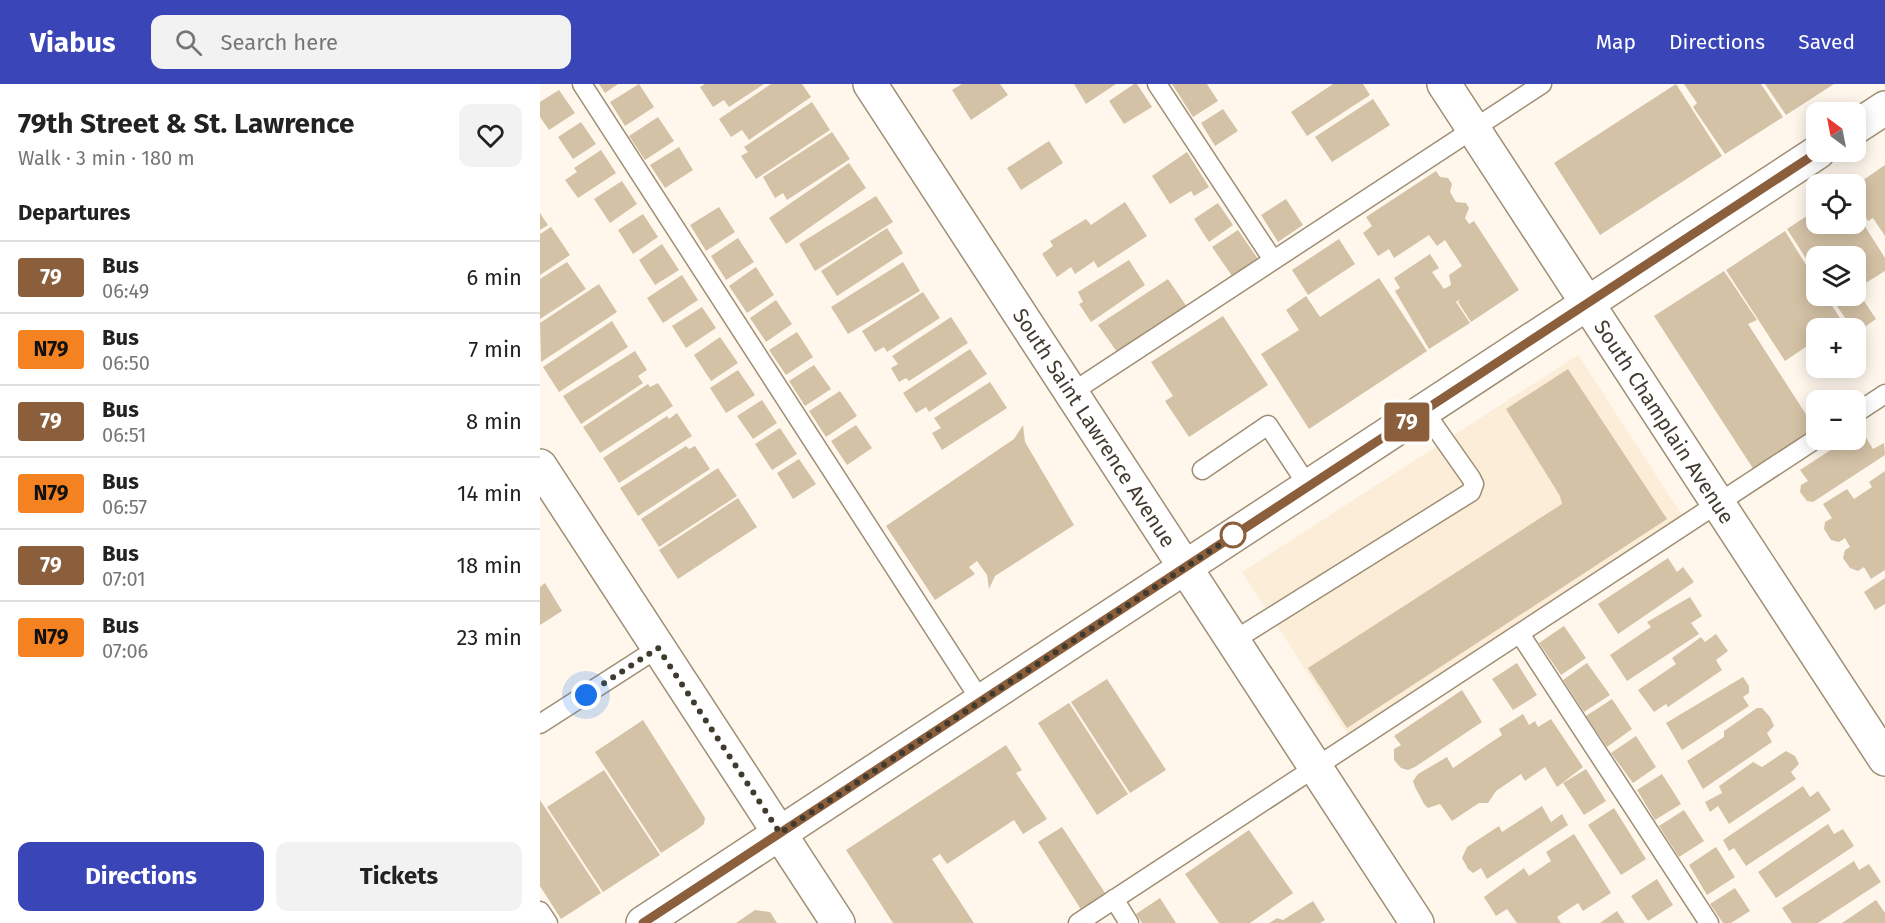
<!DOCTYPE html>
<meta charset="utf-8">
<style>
body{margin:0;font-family:"Fira Sans",sans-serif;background:#f2f2f2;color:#222;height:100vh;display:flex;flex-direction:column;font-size:22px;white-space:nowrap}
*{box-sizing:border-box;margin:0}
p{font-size:20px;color:#767676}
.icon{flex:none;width:33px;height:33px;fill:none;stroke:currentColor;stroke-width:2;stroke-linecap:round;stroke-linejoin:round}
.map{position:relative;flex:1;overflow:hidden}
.details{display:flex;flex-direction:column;background:#fff;width:540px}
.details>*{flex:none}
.badge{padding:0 12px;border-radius:4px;font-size:21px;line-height:39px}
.needle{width:39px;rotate:328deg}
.tools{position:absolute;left:1266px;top:18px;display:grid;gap:12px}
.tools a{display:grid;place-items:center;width:60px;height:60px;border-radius:12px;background:#fff;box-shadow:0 3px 15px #0003;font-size:30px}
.you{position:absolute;width:30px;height:30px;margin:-15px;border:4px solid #fff;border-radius:50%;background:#1a73e8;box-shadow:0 0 0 9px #1a73e833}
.map>.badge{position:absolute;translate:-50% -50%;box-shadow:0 0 0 3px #fff}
h2{padding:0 18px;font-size:22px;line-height:54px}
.round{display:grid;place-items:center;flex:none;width:63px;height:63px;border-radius:12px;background:#f2f2f2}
.head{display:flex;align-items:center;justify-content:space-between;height:102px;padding:0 18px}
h1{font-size:28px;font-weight:700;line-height:45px}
.primary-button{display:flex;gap:12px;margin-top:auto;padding:12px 18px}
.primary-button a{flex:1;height:69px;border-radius:12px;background:#3a45b8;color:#fff;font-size:24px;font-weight:700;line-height:69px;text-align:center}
.primary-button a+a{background:#f2f2f2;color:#222}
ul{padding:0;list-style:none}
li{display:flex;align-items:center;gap:18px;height:72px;padding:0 18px;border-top:2px solid #e0e0e0}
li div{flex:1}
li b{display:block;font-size:22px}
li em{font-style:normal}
li .badge{min-width:66px;font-weight:700;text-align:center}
header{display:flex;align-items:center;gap:36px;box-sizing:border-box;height:84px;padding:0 30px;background:#3a45b8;color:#fff}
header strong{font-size:28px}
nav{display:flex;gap:33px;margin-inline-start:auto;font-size:21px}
.search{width:420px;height:54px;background:#f2f2f2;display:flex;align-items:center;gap:15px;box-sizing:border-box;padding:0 21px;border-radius:12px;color:#767676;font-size:22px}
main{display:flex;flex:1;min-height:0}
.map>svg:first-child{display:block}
.built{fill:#fbedd8}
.building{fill:#d4c2a6}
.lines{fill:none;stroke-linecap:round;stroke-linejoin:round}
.service-casing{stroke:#9f8e73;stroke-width:21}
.minor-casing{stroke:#9f8e73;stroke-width:36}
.secondary-casing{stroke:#9f8e73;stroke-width:36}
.service{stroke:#fff;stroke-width:18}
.minor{stroke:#fff;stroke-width:33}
.secondary{stroke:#fff;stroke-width:33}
.line-casing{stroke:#fff;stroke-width:14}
.line{stroke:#8b5e3c;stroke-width:9}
.walk{stroke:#413a2e;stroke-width:6;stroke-dasharray:0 10.8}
.stop-dot{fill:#fff;stroke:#8b5e3c;stroke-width:3}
.labels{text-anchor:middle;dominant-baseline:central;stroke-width:5;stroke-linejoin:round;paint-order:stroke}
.street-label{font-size:21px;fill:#413a2e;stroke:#fff}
</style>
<header>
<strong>Viabus</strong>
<div class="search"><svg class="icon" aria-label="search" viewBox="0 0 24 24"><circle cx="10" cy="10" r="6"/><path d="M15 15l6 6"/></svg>Search here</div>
<nav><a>Map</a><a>Directions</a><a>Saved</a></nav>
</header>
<main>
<section class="details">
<div class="head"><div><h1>79th Street &amp; St. Lawrence</h1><p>Walk · 3 min · 180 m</p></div><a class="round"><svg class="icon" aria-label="heart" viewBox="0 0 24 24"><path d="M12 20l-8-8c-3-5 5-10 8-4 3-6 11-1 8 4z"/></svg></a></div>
<h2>Departures</h2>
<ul>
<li><span class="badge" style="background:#8b5e3c;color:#fff">79</span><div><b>Bus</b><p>06:49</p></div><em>6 min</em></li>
<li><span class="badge" style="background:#f58220;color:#111">N79</span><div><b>Bus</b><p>06:50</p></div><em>7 min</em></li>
<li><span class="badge" style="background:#8b5e3c;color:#fff">79</span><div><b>Bus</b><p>06:51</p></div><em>8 min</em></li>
<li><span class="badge" style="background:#f58220;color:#111">N79</span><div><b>Bus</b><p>06:57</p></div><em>14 min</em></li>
<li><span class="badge" style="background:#8b5e3c;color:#fff">79</span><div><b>Bus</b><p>07:01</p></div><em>18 min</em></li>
<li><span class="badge" style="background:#f58220;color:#111">N79</span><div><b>Bus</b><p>07:06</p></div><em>23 min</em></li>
</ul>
<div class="primary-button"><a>Directions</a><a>Tickets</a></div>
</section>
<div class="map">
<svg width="1345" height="839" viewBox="0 0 1345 839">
<rect width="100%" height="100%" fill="#fff7ec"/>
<polygon class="built" points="1038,271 1144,434 808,651 702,488"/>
<g class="building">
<polygon points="59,0 78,0 65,9"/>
<polygon points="99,0 114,23 85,42 70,18"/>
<polygon points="165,0 224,0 189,23 184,16 173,23 160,3"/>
<polygon points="231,0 262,0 271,13 209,56 202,46 191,53 179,35"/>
<polygon points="422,0 460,0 468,11 431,36 412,6"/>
<polygon points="534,0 576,0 546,20"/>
<polygon points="594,0 597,0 612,23 584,40 569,17"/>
<polygon points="632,0 667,0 678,17 653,33"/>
<polygon points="793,0 823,0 830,11 767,52 751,28"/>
<polygon points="1136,0 1182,72 1060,151 1014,79"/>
<polygon points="1144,0 1221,0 1243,33 1185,70 1153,23 1157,19"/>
<polygon points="1225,0 1294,0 1246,31"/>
<polygon points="19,6 35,29 9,46 0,33 0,18"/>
<polygon points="833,15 850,41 792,78 775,53"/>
<polygon points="272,18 290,46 216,95 201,72 208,68 204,63"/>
<polygon points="683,25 698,47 675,62 661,39"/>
<polygon points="118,33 134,57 105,76 89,52"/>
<polygon points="41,38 56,60 33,75 18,53"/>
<polygon points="292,48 310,75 247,116 243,109 235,114 223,93"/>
<polygon points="509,57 523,79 481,106 467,84"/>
<polygon points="139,63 153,86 125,104 110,81"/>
<polygon points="61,66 76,89 38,114 25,96 37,88 34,84"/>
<polygon points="647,68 669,103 654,112 651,107 630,120 612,92"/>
<polygon points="309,79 326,104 246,160 229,134"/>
<polygon points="1345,81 1345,152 1333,134 1328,137 1316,118 1316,101"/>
<polygon points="896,87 900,93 908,94 912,100 910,108 916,118 926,119 929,124 925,134 929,140 934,137 979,206 931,238 918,218 920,215 916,218 930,239 889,265 855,207 860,204 854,194 890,170 899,184 892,188 904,205 911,201 909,191 922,182 905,156 897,162 889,151 854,174 849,165 838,172 823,149 832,142 826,133"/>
<polygon points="82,97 97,120 70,139 54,115"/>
<polygon points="336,112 353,138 275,187 259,160"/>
<polygon points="746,115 763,141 738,158 721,131"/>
<polygon points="585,118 607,152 558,184 554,177 535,190 531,183 517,193 502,170 513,162 510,157 546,135 551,141"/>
<polygon points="678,119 693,141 669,158 654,135"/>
<polygon points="179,123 195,148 166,167 150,141"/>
<polygon points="1276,126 1276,140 1316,140 1316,128 1345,174 1345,187 1316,205 1336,235 1316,249 1316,244 1312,244 1290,212 1316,212 1316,172 1276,172 1276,190 1247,145"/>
<polygon points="0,129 8,141 0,146"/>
<polygon points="103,130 118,153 93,170 78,146"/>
<polygon points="11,143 30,171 0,191 0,150"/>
<polygon points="347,144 363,169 297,212 281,187"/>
<polygon points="698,146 718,175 692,192 672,163"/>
<polygon points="1245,147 1276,197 1276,212 1286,212 1303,239 1294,244 1276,244 1276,256 1245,277 1186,186"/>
<polygon points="198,154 214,178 186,196 171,172"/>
<polygon points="799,155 815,180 768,211 752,186"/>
<polygon points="122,160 139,186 115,201 99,176"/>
<polygon points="589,176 605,201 551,238 539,220 543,218 538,208"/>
<polygon points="27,178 46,205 0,235 0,195"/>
<polygon points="363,178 380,207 308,250 291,223"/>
<polygon points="216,183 234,211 207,229 189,202"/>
<polygon points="1184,187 1217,236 1208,240 1276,346 1214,386 1114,232"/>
<polygon points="142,191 158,216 123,239 107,214"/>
<polygon points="839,194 887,267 769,345 721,270 759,246 746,226 766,212 780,233"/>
<polygon points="628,195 647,223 577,268 558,241"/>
<polygon points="59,200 77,228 1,278 0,239"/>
<polygon points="383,208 400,234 347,268 344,263 335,268 322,247"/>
<polygon points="236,216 252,240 226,258 210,234"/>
<polygon points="162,223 176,244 146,264 132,242"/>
<polygon points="683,232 728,301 649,353 625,317 633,312 611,278"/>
<polygon points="411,233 428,259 369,297 366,294 359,298 351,284 358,280 352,272"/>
<polygon points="72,237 88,263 19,308 3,283"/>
<polygon points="257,248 273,273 246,291 229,266"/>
<polygon points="180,253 198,279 171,297 154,271"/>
<polygon points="430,265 447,290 389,328 386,323 376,329 363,309"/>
<polygon points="95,267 107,286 98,292 103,299 41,340 23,312"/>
<polygon points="274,281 291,305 265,322 249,297"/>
<polygon points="1028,285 1127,435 807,644 768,584 1022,420 1020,412 966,325"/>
<polygon points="198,286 215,311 186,329 170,304"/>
<polygon points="450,298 467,324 402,366 392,349 401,344 394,334"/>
<polygon points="118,299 133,322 60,369 43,343 108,300 110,303"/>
<polygon points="300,307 317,332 286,353 269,327"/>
<polygon points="222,316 237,339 213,355 197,332"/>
<polygon points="137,329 152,352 79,399 63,374 127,332 129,335"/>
<polygon points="316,341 332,364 307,381 291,357"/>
<polygon points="483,341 485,358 534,441 455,492 449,505 447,491 437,477 429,483 435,490 395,516 346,442 474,355"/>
<polygon points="240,344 257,370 232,386 215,360"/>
<polygon points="1321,345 1333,365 1344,359 1345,371 1273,418 1267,417 1260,408 1261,401 1268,397 1260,386 1306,356 1316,356 1316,349"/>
<polygon points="146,362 149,365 155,362 170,385 98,432 80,404"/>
<polygon points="259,375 276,400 253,415 237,389"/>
<polygon points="178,384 197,412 119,463 101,435"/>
<polygon points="1345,387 1345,486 1331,495 1324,483 1318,487 1310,484 1303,474 1305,466 1310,463 1305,454 1299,458 1291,456 1284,445 1285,438 1292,434 1283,420 1307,405 1314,415 1332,403 1329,398"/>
<polygon points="198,414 217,443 138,495 119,466"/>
<polygon points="1128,474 1137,488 1143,483 1154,498 1078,550 1058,520"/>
<polygon points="1345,494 1345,520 1335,526 1324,508"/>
<polygon points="5,499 22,527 0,541 0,503"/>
<polygon points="1150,513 1162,532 1151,539 1159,550 1087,597 1070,571 1111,543 1107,538"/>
<polygon points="1024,542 1046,574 1021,591 999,559"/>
<polygon points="1176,550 1188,567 1176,576 1182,586 1128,623 1126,620 1114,628 1098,606 1136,580 1132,574 1161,553 1165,558"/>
<polygon points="977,579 997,611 973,626 952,595"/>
<polygon points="1047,579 1070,611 1044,628 1023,596"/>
<polygon points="1203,593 1209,602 1209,609 1203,613 1209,622 1142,666 1126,639"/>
<polygon points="567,595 626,686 590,709 531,618"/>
<polygon points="922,606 942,638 875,683 868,686 861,684 854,676 854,665 861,661 854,652"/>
<polygon points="1072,615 1092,645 1067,663 1046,632"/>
<polygon points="529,619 588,710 557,731 498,639"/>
<polygon points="1217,624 1222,624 1230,633 1234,642 1227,649 1232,658 1163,705 1147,677 1184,653 1184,647"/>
<polygon points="983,630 989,641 995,637 998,643 1011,635 1043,683 1017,703 1005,683 985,697 981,690 956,707 948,719 939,719 912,737 900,720 888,724 884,720 875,703 873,697 878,690 907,673 913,684 962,651 959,645"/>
<polygon points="103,636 165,734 164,740 158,745 121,769 55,668"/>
<polygon points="1096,652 1116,683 1093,699 1071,669"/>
<polygon points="466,661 482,686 476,689 507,735 483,750 474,736 407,780 400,770 392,775 434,839 353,839 306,766"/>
<polygon points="1246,667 1255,672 1259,680 1251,688 1256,695 1189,740 1178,722 1170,728 1165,718 1182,709 1179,702 1213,678 1222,683"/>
<polygon points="1046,685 1066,717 1044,731 1023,699"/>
<polygon points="64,686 120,771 63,808 7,723"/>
<polygon points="1122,690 1141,720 1115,736 1097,706"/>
<polygon points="1263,702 1270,713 1278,707 1291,726 1206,782 1194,764 1189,767 1183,756"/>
<polygon points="0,716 61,809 21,835 0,802"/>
<polygon points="1002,722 1011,738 1022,730 1028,741 947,795 941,784 933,789 928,785 922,774 927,763 959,742 962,748"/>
<polygon points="1074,724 1106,775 1081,791 1048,741"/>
<polygon points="1144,726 1164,757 1139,773 1119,742"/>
<polygon points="1288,740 1294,750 1303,745 1314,762 1236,814 1218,788"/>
<polygon points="522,743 567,812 542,827 498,758"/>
<polygon points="709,746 753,809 710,839 679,839 645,790"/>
<polygon points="1034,750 1071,809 1043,827 1038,819 1017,833 1021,839 977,839 967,825 956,832 944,813 984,784 989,792 1011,777 1006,768"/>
<polygon points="1176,763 1195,793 1167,811 1149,781"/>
<polygon points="1314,777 1319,786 1329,780 1341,798 1278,839 1252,839 1242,824"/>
<polygon points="1117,795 1133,821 1108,837 1091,812"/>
<polygon points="1195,804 1210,827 1191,839 1183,839 1170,820"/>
<polygon points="620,814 636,839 602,839 596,830"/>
<polygon points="1336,816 1345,829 1345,839 1302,839"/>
<polygon points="773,817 785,836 780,839 729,839 737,834 743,836"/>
<polygon points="215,826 230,828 237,839 196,839"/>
<polygon points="1077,827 1085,839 1060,839"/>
</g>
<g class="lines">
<defs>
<g id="service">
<polyline points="42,0 441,617"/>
<polyline points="617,0 733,176"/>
<polyline points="531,309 1002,0"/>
<polyline points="1316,329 1345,310"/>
<polyline points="662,386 728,341 768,402"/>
<polyline points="980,550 1169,839"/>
<polyline points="693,557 931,408 934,400 931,394 884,327"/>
<polyline points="0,640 118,564"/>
<polyline points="574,815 589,839"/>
<polyline points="0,827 8,839"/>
<polyline points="538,839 1276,355"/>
</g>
<g id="minor">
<polyline points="330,0 877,839"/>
<polyline points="904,0 1345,675"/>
<polyline points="0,382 298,839"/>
</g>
<g id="secondary">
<polyline points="1316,43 1345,24"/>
<polyline points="103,839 1278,68"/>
</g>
</defs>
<use href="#service" class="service-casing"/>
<use href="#minor" class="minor-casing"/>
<use href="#secondary" class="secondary-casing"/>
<use href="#service" class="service"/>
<use href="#minor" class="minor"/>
<use href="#secondary" class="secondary"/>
</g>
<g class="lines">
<defs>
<polyline id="line" points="103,839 1278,68"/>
</defs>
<use href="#line" class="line-casing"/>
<use href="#line" class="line"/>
<polyline class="walk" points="46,611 118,564 240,749 696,450 693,451"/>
</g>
<circle class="stop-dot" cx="693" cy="451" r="12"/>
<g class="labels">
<g class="street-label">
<text transform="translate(1124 338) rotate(57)">South Champlain Avenue</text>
<text transform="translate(554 344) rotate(57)">South Saint Lawrence Avenue</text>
</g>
</g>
</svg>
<div class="tools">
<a><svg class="needle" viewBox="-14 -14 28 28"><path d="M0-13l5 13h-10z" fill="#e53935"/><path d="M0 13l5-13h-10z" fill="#767676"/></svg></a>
<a><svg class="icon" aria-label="locate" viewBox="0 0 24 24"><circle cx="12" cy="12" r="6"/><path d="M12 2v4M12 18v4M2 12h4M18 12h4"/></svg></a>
<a><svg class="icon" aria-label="layers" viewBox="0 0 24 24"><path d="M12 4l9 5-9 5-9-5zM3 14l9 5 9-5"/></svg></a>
<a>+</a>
<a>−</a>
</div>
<div class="you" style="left:46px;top:611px"></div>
<b class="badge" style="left:867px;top:338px;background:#8b5e3c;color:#fff">79</b>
</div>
</main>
